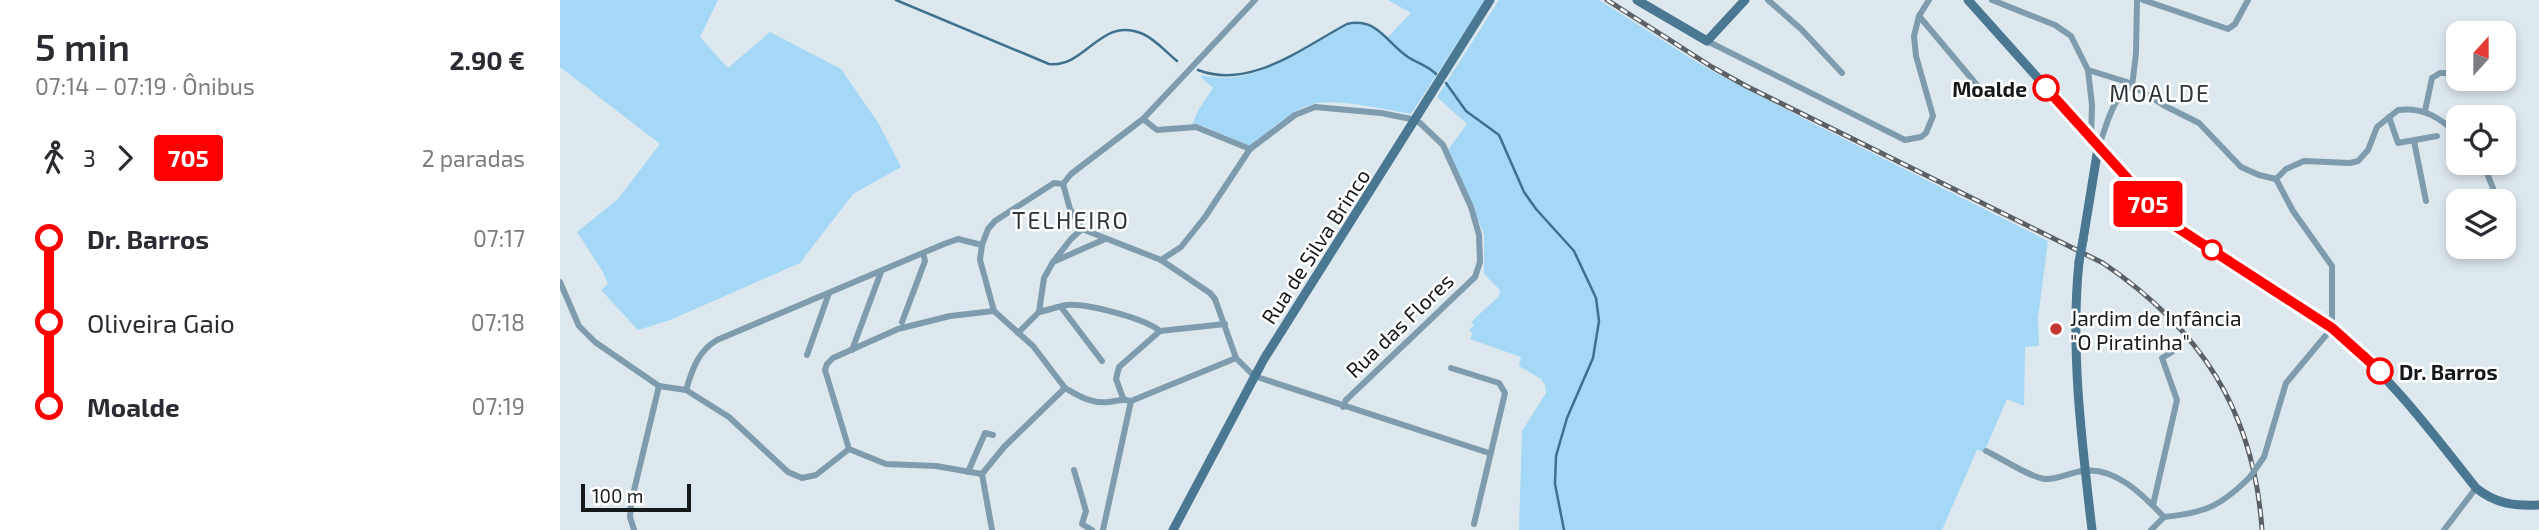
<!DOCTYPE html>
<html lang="pt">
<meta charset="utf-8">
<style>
body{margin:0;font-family:"Exo 2",sans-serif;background:#f2f2f3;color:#2b2b33;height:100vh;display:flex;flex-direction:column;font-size:26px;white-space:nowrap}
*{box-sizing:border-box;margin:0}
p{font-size:23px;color:#7c7c81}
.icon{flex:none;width:38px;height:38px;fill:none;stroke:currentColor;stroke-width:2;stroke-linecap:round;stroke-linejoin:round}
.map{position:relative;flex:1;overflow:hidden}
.drawer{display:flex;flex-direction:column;background:#fff;width:560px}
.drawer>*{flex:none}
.badge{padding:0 14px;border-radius:5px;font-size:24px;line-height:46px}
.needle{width:46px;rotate:21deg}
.tools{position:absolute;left:1886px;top:21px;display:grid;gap:14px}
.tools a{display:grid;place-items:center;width:70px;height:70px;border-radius:14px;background:#fff;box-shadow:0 4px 10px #0003;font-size:35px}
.scale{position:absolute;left:21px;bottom:18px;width:110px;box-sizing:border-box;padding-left:7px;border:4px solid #16191c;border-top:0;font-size:19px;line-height:24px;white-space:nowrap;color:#16191c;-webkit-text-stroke:5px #fff;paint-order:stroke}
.map>.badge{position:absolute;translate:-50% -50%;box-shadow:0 0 0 4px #fff}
.legs{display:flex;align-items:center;gap:10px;height:77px;padding:0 35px;font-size:23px}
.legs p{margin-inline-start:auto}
.head{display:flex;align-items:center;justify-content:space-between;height:119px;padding:0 35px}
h1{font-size:38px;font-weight:600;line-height:52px}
ul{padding:0 35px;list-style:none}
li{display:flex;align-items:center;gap:24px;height:84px;font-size:26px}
li i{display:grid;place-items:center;width:10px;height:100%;margin:0 9px;background:currentColor}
li i::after{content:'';width:18px;height:18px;margin:-9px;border:5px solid;border-radius:50%;background:#fff}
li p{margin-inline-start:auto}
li:first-child i{background:linear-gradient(#0000 50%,currentColor 0)}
li:last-child i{background:linear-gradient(currentColor 50%,#0000 0)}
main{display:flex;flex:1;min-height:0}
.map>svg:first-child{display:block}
.green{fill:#a5d7f6}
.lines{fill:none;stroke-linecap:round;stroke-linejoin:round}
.stream{stroke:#3e718f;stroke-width:2.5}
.street{stroke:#7e9cae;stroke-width:6}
.secondary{stroke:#4a7792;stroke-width:9}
.rail-casing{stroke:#5b6065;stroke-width:5}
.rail{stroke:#fff;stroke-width:2.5;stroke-dasharray:8;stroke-linecap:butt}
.street-bridge{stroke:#7e9cae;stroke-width:6}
.secondary-bridge{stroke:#4a7792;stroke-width:9}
.line-1-casing{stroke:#fff;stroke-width:16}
.line-1{stroke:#f00;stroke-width:10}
.stop-1-dot{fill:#fff;stroke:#f00;stroke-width:3.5}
.poi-dot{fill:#c53635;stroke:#fff;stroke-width:2.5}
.labels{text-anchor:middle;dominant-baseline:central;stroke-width:5;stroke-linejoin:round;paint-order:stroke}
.stop-label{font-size:21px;font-weight:bold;fill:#16191c;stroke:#fff;text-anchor:end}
.street-label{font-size:21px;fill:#16191c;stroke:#fff}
.poi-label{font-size:21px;fill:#16191c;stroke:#fff;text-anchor:start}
.neighbourhood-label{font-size:23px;letter-spacing:2px;fill:#2d353a;stroke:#fff}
</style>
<main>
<section class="drawer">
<div class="head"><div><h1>5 min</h1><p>07:14 – 07:19 · Ônibus</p></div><b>2.90 €</b></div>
<div class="legs"><svg class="icon" aria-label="walk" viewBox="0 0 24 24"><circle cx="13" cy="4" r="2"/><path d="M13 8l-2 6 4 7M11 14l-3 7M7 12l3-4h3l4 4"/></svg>3<svg class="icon" aria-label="forward" viewBox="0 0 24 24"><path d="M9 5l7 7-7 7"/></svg><b class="badge" style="background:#f00;color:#fff">705</b><p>2 paradas</p></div>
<ul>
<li><i style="color:#f00"></i><b>Dr. Barros</b><p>07:17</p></li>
<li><i style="color:#f00"></i><span>Oliveira Gaio</span><p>07:18</p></li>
<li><i style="color:#f00"></i><b>Moalde</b><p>07:19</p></li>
</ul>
</section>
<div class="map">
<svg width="1979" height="530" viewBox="0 0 1979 530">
<rect width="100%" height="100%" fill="#dde8ee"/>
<g class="green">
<polygon points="0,0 158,0 140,37 168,68 210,32 281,69 319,124 341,167 293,194 240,263 110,320 78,330 41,290 48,284 43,272 17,232 58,199 100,144 0,67"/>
<path d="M828,0H925L851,114C827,110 775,98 753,104C733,108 706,134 690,146L643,126L632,124L639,109L653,88L641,77L642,75C686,86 727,60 764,39C775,33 785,23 798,24C809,24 819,32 826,39L851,13Z"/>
<polygon points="939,0 1039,0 1143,66 1252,123 1488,241 1478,318 1479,346 1465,347 1464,406 1447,399 1424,452 1417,450 1382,530 959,530 962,431 986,393 985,385 981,379 959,366 961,357 910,339 913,333 909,331 914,325 911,322 939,296 940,290 924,274 924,234 887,151 907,124 877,97"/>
</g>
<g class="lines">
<g class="stream">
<path d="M336,0L489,64C527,68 540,15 583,34C595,39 607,53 617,61"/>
<path d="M638,70C690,90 742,48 787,24C817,17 826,42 848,57C857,63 868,66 876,74"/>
<polyline points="886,83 906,111 939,135 964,192 976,209 1014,251 1036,298 1039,321 1033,358 1007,418 996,456 995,484 1004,530"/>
</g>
<g class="street">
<polyline points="1208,0 1241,29 1282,73"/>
<polyline points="1432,0 1495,25 1511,36 1528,70 1567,82 1605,106 1639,123 1681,167 1699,175 1716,179"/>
<polyline points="1583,0 1668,29 1675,24 1688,0"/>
<polyline points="1359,16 1427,97"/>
<polyline points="1147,41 1345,140 1361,137 1366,133 1373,116 1356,56 1354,36 1359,16 1369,0"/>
<polyline points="1528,70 1532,105 1531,138"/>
<polyline points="1572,87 1576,53 1577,0"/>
<polyline points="1865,111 1872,78 1880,73 1894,73"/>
<polyline points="1829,117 1838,143 1877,136"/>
<polyline points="583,119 597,130 636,127 690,149"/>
<polyline points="1854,141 1866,201"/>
<path d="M1538,148C1546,129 1552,95 1572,87"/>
<polyline points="1923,163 1938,201"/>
<path d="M1716,179L1726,169L1744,161L1790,163L1798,161L1808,150L1817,127L1838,110C1864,107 1881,118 1899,136"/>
<polyline points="503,184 511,174 583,119 695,0"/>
<polyline points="503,184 510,209 522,229"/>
<polyline points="601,260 621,247 645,217 690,149 735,115 755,107 821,113 851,119 860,123 883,145 911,207 919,235 920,262 915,277 786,400 783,407"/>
<polyline points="493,262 511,239 522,229 601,260 650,293 655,299 676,358 694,376 929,453"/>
<polyline points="0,282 19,326 35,342 99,386 126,390 169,417 228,472 242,478 256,475 289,449"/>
<polyline points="501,307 542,361"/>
<path d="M479,312C488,310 497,307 506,305C526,303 584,318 600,331L665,324"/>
<polyline points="342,322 365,261 363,253"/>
<polyline points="458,333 479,312 484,278 493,262 545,239"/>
<polyline points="292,350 321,272"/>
<polyline points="247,355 269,293"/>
<polyline points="891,368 939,383 945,393 914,524"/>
<path d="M505,388C519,396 531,404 549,402C558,401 562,398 571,401L676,358"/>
<path d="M126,390C132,370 138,351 157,340L384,244L398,239L422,245"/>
<polyline points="563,398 556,379 559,367 600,331"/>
<path d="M1426,451C1441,458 1469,477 1485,479C1497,480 1509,473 1522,471C1555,466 1583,495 1604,517"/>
<polyline points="1704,457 1726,383 1772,328 1772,266 1733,211 1716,179"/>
<polyline points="514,470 526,511 522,524 532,530"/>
<polyline points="408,472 425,433 433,435"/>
<polyline points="422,474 376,466 326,464 289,449 265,370 267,364 273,358 338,329 390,316 434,311"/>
<polyline points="1593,505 1617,400 1602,358 1612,352"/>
<polyline points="74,530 70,517 71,503 99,386"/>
<polyline points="432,530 422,474 444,447 505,388 473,346 434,311 420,260 422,245 428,229 435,221 494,183 503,184"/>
<polyline points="543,530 571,401"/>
<path d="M1591,530L1604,517C1645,513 1661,506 1690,477"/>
<polyline points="1884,530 1916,488"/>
</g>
<g class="secondary">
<polyline points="1077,0 1147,41 1185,0"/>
<path d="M1408,0L1604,219L1772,328C1828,374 1871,431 1916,488C1936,504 1954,506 1979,505"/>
<polyline points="1523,240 1538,148"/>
<path d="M1519,262C1510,348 1522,444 1532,530"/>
<polyline points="613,530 704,359 930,0"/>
</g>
<defs>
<path id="rail" d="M1047,0L1152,67L1186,86L1543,263C1640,329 1694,410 1702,530"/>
</defs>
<use href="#rail" class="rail-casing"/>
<use href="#rail" class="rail"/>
<polyline class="street-bridge" points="1690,477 1704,457"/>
<polyline class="secondary-bridge" points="1519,262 1523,240"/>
</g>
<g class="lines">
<defs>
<polyline id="line-1" points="1486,88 1604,219 1772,328 1820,371"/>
</defs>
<use href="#line-1" class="line-1-casing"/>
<use href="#line-1" class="line-1"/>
</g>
<g class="stop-1-dot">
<circle cx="1486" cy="88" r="12"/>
<circle cx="1652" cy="250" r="9"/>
<circle cx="1820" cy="371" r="12"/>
</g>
<circle class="poi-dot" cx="1496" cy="329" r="7"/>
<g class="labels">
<g class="stop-label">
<text x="1467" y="88">Moalde</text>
<text x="1839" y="371" text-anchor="start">Dr. Barros</text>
</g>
<g class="street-label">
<text transform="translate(755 246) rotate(-57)">Rua de Silva Brinco</text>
<text transform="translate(839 325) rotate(-44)">Rua das Flores</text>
</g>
<g class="poi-label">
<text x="1510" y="317">Jardim de Infância<tspan x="1510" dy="24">"O Piratinha"</tspan></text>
</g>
<g class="neighbourhood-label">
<text x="1600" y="93">MOALDE</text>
<text x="511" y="220">TELHEIRO</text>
</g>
</g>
</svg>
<div class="tools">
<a><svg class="needle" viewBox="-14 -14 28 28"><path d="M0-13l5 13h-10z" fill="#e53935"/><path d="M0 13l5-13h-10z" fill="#7c7c81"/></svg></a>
<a><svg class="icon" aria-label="locate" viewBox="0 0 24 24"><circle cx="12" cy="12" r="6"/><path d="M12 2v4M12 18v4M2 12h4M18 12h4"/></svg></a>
<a><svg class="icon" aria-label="layers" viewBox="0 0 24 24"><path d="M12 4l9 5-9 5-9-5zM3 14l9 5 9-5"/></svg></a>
</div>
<div class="scale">100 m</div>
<b class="badge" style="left:1588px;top:204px;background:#f00;color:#fff">705</b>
</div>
</main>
